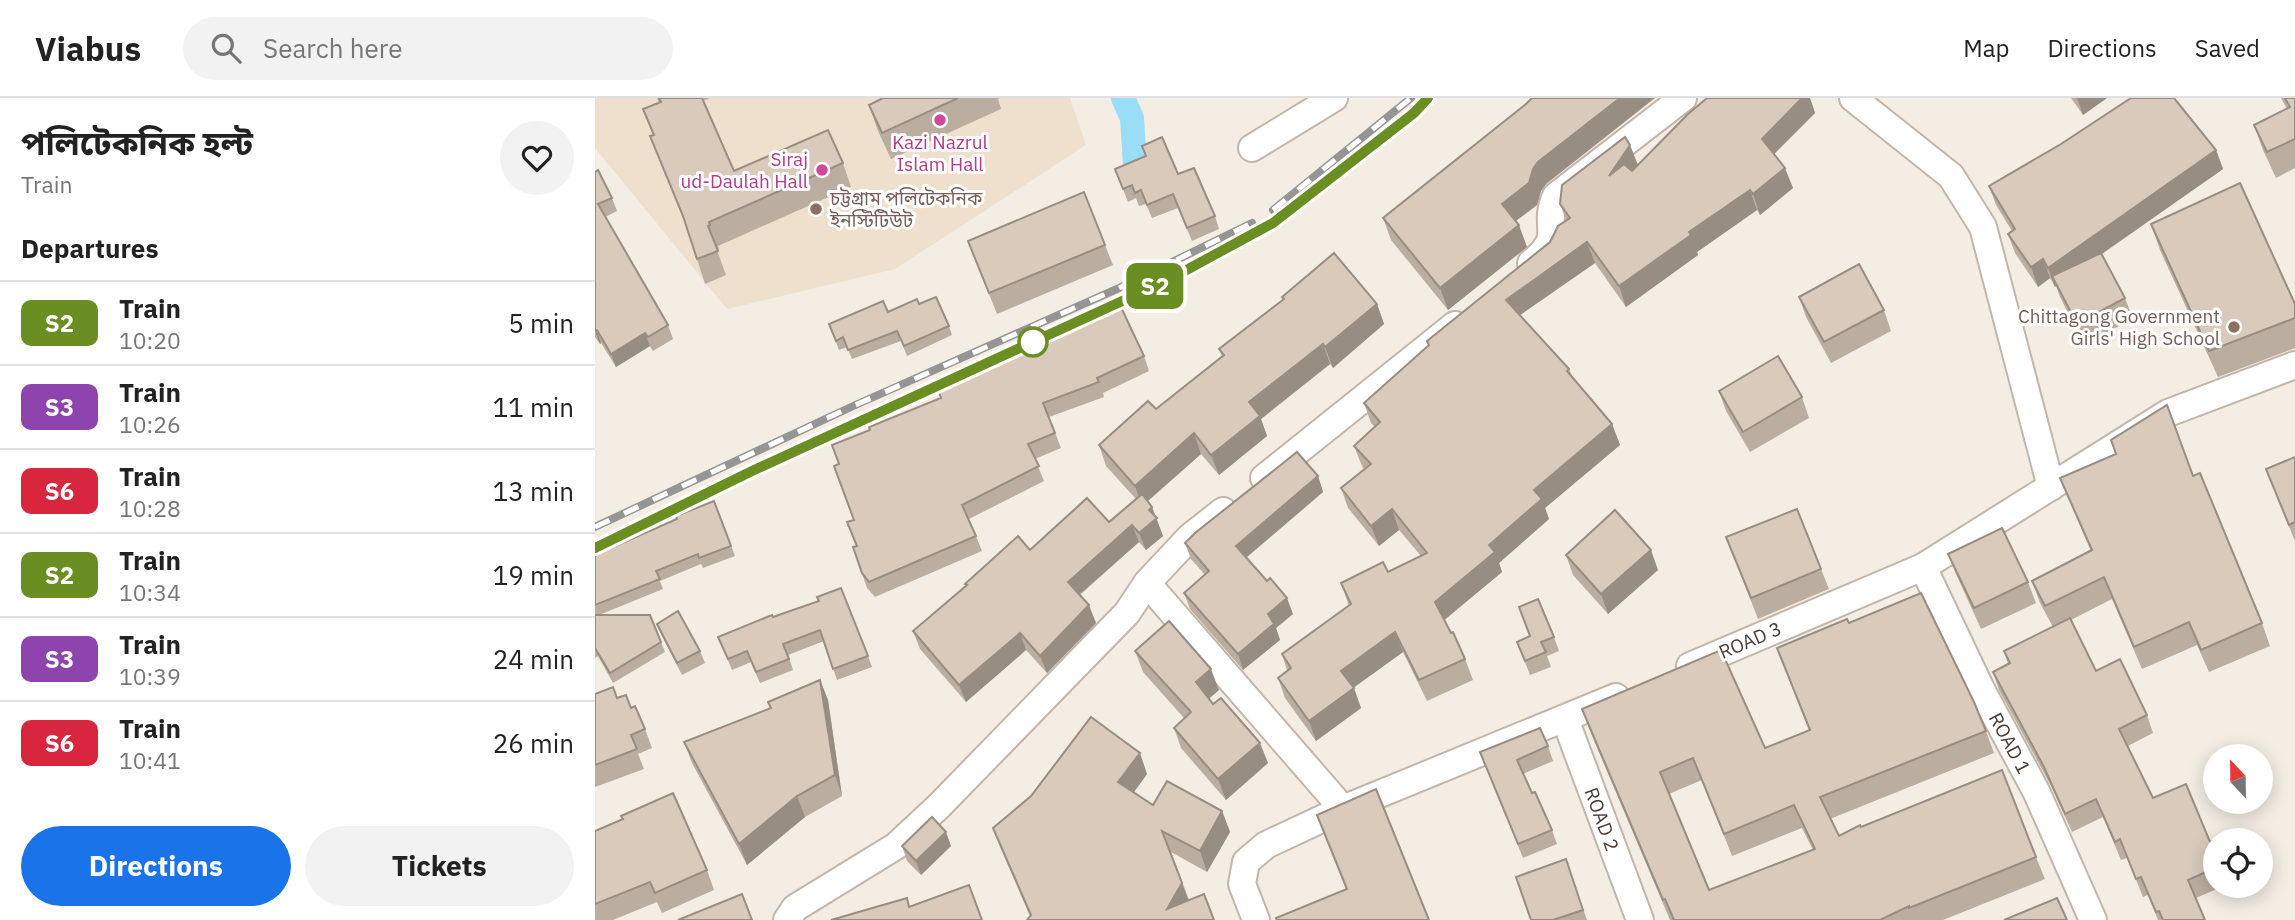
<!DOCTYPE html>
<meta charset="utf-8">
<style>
body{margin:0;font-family:"IBM Plex Sans","Noto Sans Bengali",sans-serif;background:#f2f2f2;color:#222;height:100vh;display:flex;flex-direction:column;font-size:26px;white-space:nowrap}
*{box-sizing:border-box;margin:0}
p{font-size:23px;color:#767676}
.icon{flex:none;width:38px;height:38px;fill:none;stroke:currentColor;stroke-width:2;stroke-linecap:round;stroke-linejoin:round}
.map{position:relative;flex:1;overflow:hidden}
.panel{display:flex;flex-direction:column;background:#fff;width:595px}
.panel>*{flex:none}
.badge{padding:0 14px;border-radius:10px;font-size:24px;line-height:46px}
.needle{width:46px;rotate:338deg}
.buttons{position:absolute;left:1608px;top:646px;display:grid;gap:14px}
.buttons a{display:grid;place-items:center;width:70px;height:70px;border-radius:50%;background:#fff;box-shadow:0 4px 18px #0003;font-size:35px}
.map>.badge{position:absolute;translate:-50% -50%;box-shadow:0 0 0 4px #fff}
h2{padding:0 21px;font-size:26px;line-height:63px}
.round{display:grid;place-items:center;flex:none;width:74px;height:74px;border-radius:37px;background:#f2f2f2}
.headline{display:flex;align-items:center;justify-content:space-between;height:119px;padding:0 21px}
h1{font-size:33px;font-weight:700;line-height:52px}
.primary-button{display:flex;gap:14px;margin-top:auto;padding:14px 21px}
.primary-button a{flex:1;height:80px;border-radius:42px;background:#1a73e8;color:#fff;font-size:28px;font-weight:700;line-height:80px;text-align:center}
.primary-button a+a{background:#f2f2f2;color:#222}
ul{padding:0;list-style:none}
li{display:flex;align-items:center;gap:21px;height:84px;padding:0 21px;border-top:2px solid #e0e0e0}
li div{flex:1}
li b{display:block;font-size:26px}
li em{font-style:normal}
li .badge{min-width:77px;font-weight:700;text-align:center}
header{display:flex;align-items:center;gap:42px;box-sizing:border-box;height:98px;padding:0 35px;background:#fff;border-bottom:2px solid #e0e0e0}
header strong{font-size:33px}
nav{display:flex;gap:38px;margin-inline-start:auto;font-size:24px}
.search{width:490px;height:63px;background:#f2f2f2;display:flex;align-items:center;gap:18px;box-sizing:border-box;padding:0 24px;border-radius:38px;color:#767676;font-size:26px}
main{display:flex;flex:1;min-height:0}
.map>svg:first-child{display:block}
.education{fill:#eee0cc}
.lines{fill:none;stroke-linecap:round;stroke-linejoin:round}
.canal{stroke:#99ddf7;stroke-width:24}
.street-casing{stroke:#c3b6a9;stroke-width:30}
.street{stroke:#fff;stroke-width:26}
.rail-casing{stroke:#959595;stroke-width:8}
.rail{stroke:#fff;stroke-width:5;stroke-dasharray:16;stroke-linecap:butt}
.wall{fill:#bbaea1;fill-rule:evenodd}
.shaded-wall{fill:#988d83}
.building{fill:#d9cabb;stroke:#988d83;stroke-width:2;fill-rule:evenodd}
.line-casing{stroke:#fff;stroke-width:16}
.line{stroke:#6b8e23;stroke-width:10}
.hotel-dot{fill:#d1479c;stroke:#fff;stroke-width:2.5}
.education-dot{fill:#8d6e63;stroke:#fff;stroke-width:2.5}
.stop-dot{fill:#fff;stroke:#6b8e23;stroke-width:3.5}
.labels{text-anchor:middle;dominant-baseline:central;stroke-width:6;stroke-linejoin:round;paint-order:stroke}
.hotel-label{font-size:19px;fill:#b23c85;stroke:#fff}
.education-label{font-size:19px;fill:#785e54;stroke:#fff;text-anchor:start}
.street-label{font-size:19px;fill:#463c33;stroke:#fff}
</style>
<header>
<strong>Viabus</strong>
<div class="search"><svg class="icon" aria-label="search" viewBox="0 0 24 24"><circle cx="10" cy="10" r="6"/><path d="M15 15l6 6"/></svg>Search here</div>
<nav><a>Map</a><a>Directions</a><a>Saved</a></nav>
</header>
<main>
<section class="panel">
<div class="headline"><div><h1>পলিটেকনিক হল্ট</h1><p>Train</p></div><a class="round"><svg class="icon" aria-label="heart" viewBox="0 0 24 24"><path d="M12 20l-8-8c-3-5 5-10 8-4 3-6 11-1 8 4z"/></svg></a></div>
<h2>Departures</h2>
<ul>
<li><span class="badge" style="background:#6b8e23;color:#fff">S2</span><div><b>Train</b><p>10:20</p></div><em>5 min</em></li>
<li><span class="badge" style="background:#8e44ad;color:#fff">S3</span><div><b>Train</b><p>10:26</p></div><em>11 min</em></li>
<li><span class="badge" style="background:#d7263d;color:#fff">S6</span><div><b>Train</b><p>10:28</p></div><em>13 min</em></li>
<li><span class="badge" style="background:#6b8e23;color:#fff">S2</span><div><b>Train</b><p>10:34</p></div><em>19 min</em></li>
<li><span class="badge" style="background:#8e44ad;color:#fff">S3</span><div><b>Train</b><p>10:39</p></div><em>24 min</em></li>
<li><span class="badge" style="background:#d7263d;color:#fff">S6</span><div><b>Train</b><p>10:41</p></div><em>26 min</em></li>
</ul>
<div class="primary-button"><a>Directions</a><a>Tickets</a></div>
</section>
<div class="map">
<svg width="1700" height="822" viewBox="0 0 1700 822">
<rect width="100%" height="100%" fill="#f4ede4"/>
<polygon class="education" points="0,0 475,0 491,47 300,171 132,211 0,50"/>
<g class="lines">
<polyline class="canal" points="528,0 537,20 540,67"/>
<defs>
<g id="street">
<polyline points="1258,0 1356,78 1388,129 1456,389"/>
<polyline points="657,50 739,0"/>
<path d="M936,165C972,136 946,131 961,98L1088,0"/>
<polyline points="669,380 860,227"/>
<polyline points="628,413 595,439 552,485 748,711"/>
<polyline points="1328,469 1387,593 1441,693 1498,822"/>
<polyline points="1095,568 1328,469 1573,315 1700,267"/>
<polyline points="970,621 1045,822"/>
<polyline points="192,822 200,810 301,748 344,708 532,515 552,485"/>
<polyline points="661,822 647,786 651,764 671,747 748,711 1021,599"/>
</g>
</defs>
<use href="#street" class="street-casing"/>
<use href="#street" class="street"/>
<defs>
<g id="rail">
<polyline points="678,112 816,0"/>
<polyline points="0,429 256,309 522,191 657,125"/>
<polyline points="0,450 157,373 573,182 678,125 819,15 832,0"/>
</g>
</defs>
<use href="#rail" class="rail-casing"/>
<use href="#rail" class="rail"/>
</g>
<g class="wall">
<polygon points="62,0 115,0 108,3 139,73 248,65 256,89 123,148 124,151 122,152 131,177 110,186 92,130 55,38 58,37 48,11 64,5"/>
<polygon points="288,0 405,0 403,1 406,11 296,61 283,33 274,7"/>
<polygon points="1112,0 1215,0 1220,15 1179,56 1198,90 1165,117 1162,112 1102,154 1103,157 1031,209 1000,165 925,217 974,271 978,280 1017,326 1025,347 950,410 954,421 904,465 907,474 849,522 870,561 878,582 832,603 808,554 758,590 766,610 721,643 690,600 683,580 692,572 687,556 754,508 746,485 793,474 826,458 804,432 784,448 753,410 746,390 769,371 767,368 759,348 780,329 776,325 769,305 833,248 832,243 955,144 971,122 965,106 1043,67"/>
<polygon points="1476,0 1512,0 1488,17"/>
<polygon points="1686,0 1700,0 1700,70 1681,80 1668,52 1659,27 1692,11"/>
<polygon points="1621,52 1628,71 1507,156 1530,200 1538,221 1489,246 1465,199 1461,188 1460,189 1455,180 1443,189 1420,155 1413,136 1417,133 1401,107 1394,88"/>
<polygon points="520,71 583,76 620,118 624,131 597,143 583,110 557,120 551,106 544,108 541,100 533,104"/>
<polygon points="0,74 17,100 22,113 10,119 73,227 78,241 58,253 55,248 21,269 6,245 5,246 0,239"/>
<polygon points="951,86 946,93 942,107 921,123 932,149 853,212 796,142 788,120"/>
<polygon points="1556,126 1700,206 1700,250 1623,279 1565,152"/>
<polygon points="373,143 510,147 518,167 402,216"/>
<polygon points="687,199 782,206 789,226 738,270 735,266 666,321 672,338 624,377 606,356 553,403 557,409 568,438 551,452 544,444 485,497 501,525 452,575 431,552 371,604 325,551 318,533 371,488 370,486 435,452 514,424 541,401 511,368 504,347 561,311 627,258 624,251 688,201"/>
<polygon points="1204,199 1289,212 1296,233 1236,265 1211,219"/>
<polygon points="324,206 354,228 357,237 312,258 306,243 257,261 252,249 244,252 234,226 293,214"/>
<polygon points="549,258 554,273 508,295 509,299 454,319 466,350 440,361 449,383 374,421 387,453 280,499 272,490 258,449 261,448 252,424 259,422 244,366 237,347"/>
<polygon points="1124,293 1207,299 1214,320 1155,354 1131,313"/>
<polygon points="1700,359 1700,443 1671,371"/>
<polygon points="723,378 728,394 651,460 698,516 681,530 685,542 648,572 595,511 589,495 610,477 596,461 590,445"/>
<polygon points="1598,378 1667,525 1675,548 1614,574 1602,547 1547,571 1517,501 1476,522 1501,573 1552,617 1558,635 1533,648 1558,700 1615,744 1620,742 1620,788 1629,788 1601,800 1610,822 1563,822 1553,797 1548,799 1532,760 1526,762 1508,719 1477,734 1455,686 1404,592 1398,574 1413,566 1409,553 1458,529 1445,505 1437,483 1496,453 1474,402 1465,380"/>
<polygon points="119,403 140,458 108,470 106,466 65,483 68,491 4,517 66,544 70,554 18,585 3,558 0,560 0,457 82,421"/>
<polygon points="1131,439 1226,471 1234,491 1163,521"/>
<polygon points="1353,456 1433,484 1441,505 1386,531 1361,476"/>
<polygon points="971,457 1063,472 1013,516 978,477"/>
<polygon points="224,503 273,558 277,569 242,582 229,543 193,557 198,572 165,585 156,564 137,572 123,539"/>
<path d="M1254,525L1391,633L1399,655L1235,721L1244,738L1266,729L1441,759L1450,781L1348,822H1075L995,633L987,611L1170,650L1214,633L1182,550ZM1107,682L1137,758L1207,730L1218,752L1114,792L1074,696Z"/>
<polygon points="62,526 105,553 110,565 87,577 67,538"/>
<polygon points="959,539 964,553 952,558 956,569 935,577 922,544"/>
<polygon points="540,553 624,592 614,600 673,665 631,702 586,650 579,630 589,620 548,574"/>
<polygon points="225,582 233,602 247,698 210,719 152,767 97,665 89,644 175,610 173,604"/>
<polygon points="0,596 22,600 36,610 50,631 57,650 43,656 49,671 0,689"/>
<polygon points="953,648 958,663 928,676 937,695 957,732 962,746 928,760 885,654"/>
<polygon points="552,676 539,694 558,707 627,713 635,734 612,774 576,754 594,802 435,818 406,751 398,730"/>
<polygon points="722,717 834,822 751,791"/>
<polygon points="0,733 112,772 119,792 67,815 62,804 18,822 0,822"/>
<polygon points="307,748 356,748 326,777 312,763"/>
<polygon points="971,761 992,822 936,822"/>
</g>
<g class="shaded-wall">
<polygon points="1025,0 1060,0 951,86 946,93 942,107 915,127 907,106 943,64"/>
<polygon points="1207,0 1215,0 1220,15 1174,61 1167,41"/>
<polygon points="1482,0 1512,0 1488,17"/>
<polygon points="1035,47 1043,67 1021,98 1014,78"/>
<polygon points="1621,52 1628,71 1462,187 1457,178 1461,188 1460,189 1453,170"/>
<polygon points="1190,70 1198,90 1165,117 1158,96"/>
<polygon points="1155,92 1162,112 1102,154 1103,157 1031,209 1024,188 1094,134"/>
<polygon points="924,127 932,149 853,212 845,190"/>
<polygon points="992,144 1000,165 918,222 911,202"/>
<polygon points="1448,161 1455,180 1443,189 1436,169"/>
<polygon points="782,206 789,226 738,270 730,249"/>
<polygon points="2,232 6,245 5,246 0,233"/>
<polygon points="50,235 55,248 21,269 16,256"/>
<polygon points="728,246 735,266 666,321 672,338 624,377 616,357 654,304"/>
<polygon points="1017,326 1025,347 950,410 954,421 904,465 907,474 847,524 840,504 894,447 939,392"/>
<polygon points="599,335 606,356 547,408 540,388"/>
<polygon points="723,378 728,394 647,463 641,448"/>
<polygon points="557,409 568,438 551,452 544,435 554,412"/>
<polygon points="797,411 804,432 784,448 776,428"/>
<polygon points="537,427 544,444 479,501 473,484"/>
<polygon points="1056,452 1063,472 1013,516 1006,496"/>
<polygon points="692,500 698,516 681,530 685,542 648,572 643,556 673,516"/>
<polygon points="494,507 501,525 452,575 445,558"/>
<polygon points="800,534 808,554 754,593 746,573"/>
<polygon points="425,535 431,552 371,604 364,587"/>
<polygon points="616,571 624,592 609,605 601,584"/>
<polygon points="225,582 233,602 247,698 240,677"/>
<polygon points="759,590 766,610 721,643 714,623"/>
<polygon points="665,645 673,665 631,702 623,681"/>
<polygon points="545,655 552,676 531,705 523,684"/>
<polygon points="202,698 210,719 152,767 144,746"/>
<polygon points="627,713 635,734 612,774 605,753"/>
<polygon points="351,734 356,748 326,777 321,763"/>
<polygon points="587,785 595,806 572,811"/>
</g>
<g class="building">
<polygon points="64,0 107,0 139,73 233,32 248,65 114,124 115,127 113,128 123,153 102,161 88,118 55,38 59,37 48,11 66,4"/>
<polygon points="288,0 363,0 287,35 274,7"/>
<polygon points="937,0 1025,0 943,64 938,71 934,85 907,106 924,127 845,190 788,120 931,6"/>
<polygon points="1112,0 1207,0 1167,41 1190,70 1158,96 1155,92 1094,134 1096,137 1024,188 992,144 911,202 974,271 972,273 1017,326 939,392 947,401 894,447 900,454 840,504 856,535 858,534 870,561 824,582 800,534 746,573 759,590 714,623 683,580 696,570 687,556 756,506 746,485 788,464 793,474 832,455 797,411 776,428 746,390 776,366 759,348 785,324 769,305 834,247 832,243 955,144 963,128 975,120 965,106 967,87 1030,39 1035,47 1014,78 1029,66 1037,73 1093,16"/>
<polygon points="1536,0 1579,0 1621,52 1453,170 1448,161 1436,169 1413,136 1420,131 1394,88 1466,46"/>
<polygon points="1690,0 1700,0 1700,41 1672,54 1659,27 1695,9"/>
<polygon points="567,39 583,76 599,70 620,118 592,130 578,96 552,107 546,92 540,95 537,87 528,91 520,71 551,58 547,48"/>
<polygon points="3,72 17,100 3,106 73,227 53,239 50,235 16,256 2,232 0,233 0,74"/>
<polygon points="1645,85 1700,206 1700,220 1614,253 1556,126"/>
<polygon points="489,94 510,147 394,195 373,143"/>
<polygon points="739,155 782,206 730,249 728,246 654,304 665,318 616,357 599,335 540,388 504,347 553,303 561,311 629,257 624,251 689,201 687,199"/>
<polygon points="1506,155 1530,200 1482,226 1457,178"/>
<polygon points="1264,166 1289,212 1229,244 1204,199"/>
<polygon points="341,199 354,228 309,248 302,233 253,252 248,239 241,243 234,226 288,203 293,214 322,201 324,206"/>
<polygon points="524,205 549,258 502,280 504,284 448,305 460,335 433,346 444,368 367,407 381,438 274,484 267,475 258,449 262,448 252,424 259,422 239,368 244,366 237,347 275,332 274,329 346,300 343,292 443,249 441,243 487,226 486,223"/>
<polygon points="1183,258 1207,299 1148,334 1124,293"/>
<polygon points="1572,307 1598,378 1605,375 1667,525 1606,552 1594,524 1539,549 1509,479 1450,508 1437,483 1497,452 1465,380 1521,356 1516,342"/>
<polygon points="702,354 723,378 641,448 672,483 675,480 692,500 673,516 679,526 643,556 589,495 614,473 590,445 600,435"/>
<polygon points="1700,359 1700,424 1694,427 1671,371"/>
<polygon points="547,396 557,409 554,412 562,420 544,435 537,427 473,484 494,507 445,558 425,535 364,587 318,533 372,487 370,486 423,438 435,452 492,400 514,424"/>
<polygon points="119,403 136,448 104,460 103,456 61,473 65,481 0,507 0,457 82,421 81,418"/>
<polygon points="1202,411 1226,471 1156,500 1131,439"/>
<polygon points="1020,412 1056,452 1006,496 971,457"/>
<polygon points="1407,430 1433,484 1379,510 1353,456"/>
<polygon points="246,490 273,558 238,571 225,532 188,546 194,561 161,574 152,553 133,561 123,539 177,517 178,519 224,503 222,499"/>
<path d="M1326,495L1379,604L1391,633L1225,699L1244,738L1265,727L1266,729L1407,672L1441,759L1314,810V808L1285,822H1079L1070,801L1068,802L987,611L1126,552L1170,650L1215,632L1182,550L1252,521L1254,525ZM1098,660L1129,736L1199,707L1220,751L1114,792L1065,674Z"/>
<polygon points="943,501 959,539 946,544 951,554 930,563 922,544 935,538 924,509"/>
<polygon points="83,513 105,553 82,565 62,526"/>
<polygon points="0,517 55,517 66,544 15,575 0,550"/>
<polygon points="1475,520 1501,573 1525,561 1552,617 1524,631 1558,700 1591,686 1615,744 1620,742 1620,770 1593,782 1610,822 1568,822 1564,813 1561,814 1546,779 1541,781 1525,741 1520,744 1501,701 1470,716 1448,667 1398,574 1415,565 1409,553"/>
<polygon points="574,523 616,571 601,584 618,606 626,600 665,645 623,681 579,630 596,614 540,553"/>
<polygon points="225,582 240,677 202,698 144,746 89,644 176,610 173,604"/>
<polygon points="18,589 22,600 31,597 36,610 40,608 50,631 36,637 42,651 0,667 0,596"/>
<polygon points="496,619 545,655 523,684 558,707 572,683 627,713 605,753 567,733 587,785 572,811 609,796 619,822 432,822 436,817 398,730 436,698"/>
<polygon points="945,630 953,648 922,662 937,695 940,694 957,732 923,746 885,654"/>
<polygon points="781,691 834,822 682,822 681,820 752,791 722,717"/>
<polygon points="78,695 112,772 60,795 55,784 0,806 0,733 28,721 26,718"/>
<polygon points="337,719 351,734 321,763 307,748"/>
<polygon points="971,761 988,812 958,822 936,822 921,779"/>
<polygon points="374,787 387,822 236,822 312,800 314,809"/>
<polygon points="147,796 157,822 83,822"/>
<polygon points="1462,800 1472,822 1409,822"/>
</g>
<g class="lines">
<defs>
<polyline id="line" points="0,450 157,373 573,182 678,125 819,15 833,0"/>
</defs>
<use href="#line" class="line-casing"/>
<use href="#line" class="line"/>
</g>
<g class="hotel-dot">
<circle cx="345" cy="22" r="7"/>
<circle cx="227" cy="72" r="7"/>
</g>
<g class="education-dot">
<circle cx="221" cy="111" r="7"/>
<circle cx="1639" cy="229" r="7"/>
</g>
<circle class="stop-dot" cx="438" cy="244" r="14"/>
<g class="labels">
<g class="hotel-label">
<text x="345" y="44">Kazi Nazrul<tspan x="345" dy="22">Islam Hall</tspan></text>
<text x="213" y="61" text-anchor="end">Siraj<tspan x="213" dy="22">ud-Daulah Hall</tspan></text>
</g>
<g class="education-label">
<text x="235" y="100">চট্টগ্রাম পলিটেকনিক<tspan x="235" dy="22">ইনস্টিটিউট</tspan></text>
<text x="1625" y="218" text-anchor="end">Chittagong Government<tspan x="1625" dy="22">Girls' High School</tspan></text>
</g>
<g class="street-label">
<text transform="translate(1155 542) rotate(-23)">ROAD 3</text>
<text transform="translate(1415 645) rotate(62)">ROAD 1</text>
<text transform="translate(1007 721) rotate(70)">ROAD 2</text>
</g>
</g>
</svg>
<div class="buttons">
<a><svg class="needle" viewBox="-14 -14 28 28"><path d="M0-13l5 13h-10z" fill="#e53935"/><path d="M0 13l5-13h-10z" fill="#767676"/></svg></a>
<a><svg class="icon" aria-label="locate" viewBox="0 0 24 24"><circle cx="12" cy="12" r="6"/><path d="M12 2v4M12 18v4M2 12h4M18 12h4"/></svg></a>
</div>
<b class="badge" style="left:560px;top:188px;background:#6b8e23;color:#fff">S2</b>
</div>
</main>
